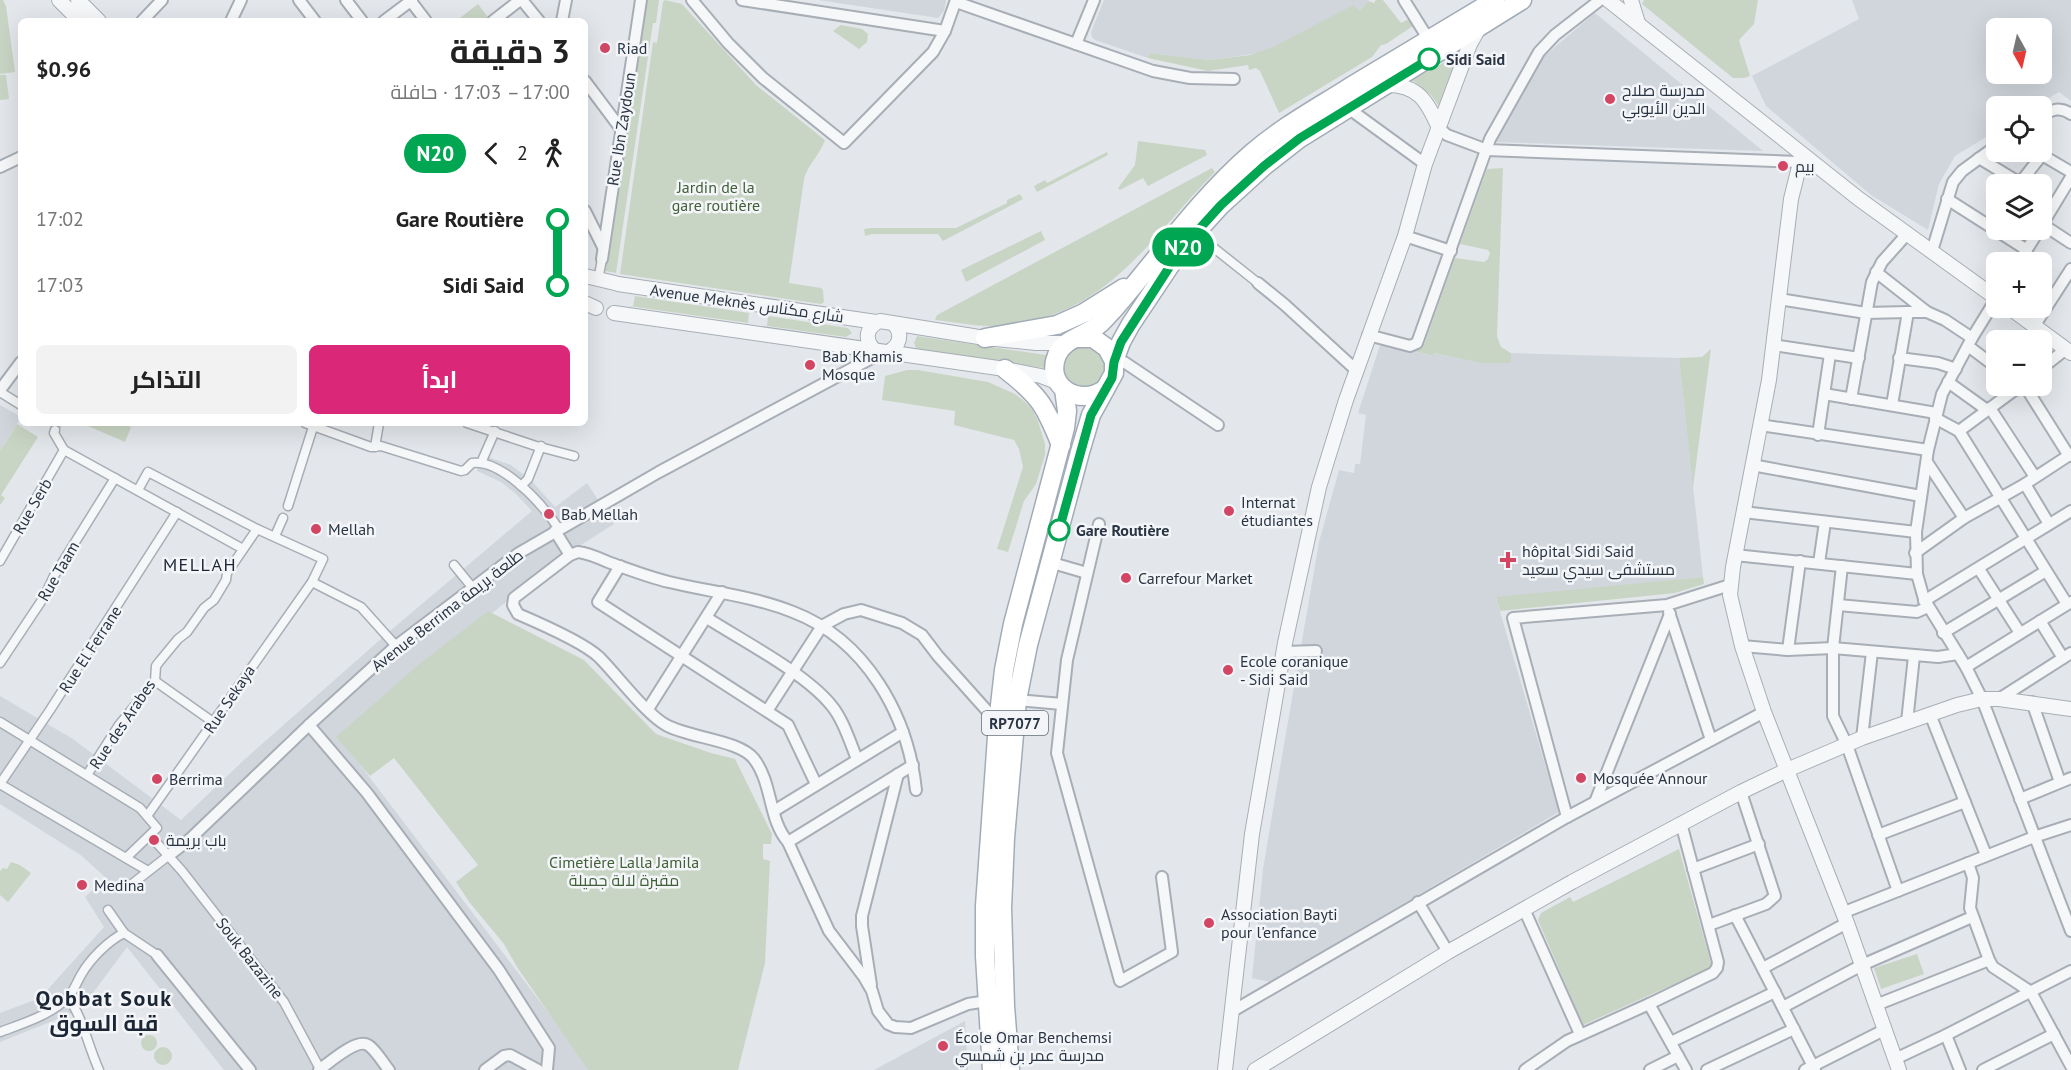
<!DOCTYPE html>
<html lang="ar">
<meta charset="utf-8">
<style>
body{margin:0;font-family:"PT Sans",Cairo,sans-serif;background:#f2f2f2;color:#222;direction:rtl;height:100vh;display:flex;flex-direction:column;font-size:22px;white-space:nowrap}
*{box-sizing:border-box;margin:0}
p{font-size:20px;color:#767676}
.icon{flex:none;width:33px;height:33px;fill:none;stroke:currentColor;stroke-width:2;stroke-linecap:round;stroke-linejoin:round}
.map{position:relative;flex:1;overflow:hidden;direction:ltr}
.panel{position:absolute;left:18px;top:18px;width:570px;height:408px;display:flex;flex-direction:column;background:#fff;border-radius:9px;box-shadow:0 6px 24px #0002;direction:rtl}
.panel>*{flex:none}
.badge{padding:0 12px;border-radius:20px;font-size:21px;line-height:39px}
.needle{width:39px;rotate:172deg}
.tools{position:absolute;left:1986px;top:18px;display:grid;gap:12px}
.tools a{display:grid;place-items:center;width:66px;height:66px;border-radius:9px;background:#fff;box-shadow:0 6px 24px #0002;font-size:30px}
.map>.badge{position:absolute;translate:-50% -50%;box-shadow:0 0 0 3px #fff}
.legs{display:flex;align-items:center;gap:9px;height:66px;padding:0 18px;font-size:20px}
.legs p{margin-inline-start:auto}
.head{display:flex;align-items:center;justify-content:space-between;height:102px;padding:0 18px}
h1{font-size:33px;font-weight:700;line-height:45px}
.button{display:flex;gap:12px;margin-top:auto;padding:12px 18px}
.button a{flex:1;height:69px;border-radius:9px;background:#db2777;color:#fff;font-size:24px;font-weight:700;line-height:69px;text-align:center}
.button a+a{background:#f2f2f2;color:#222}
ul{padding:0 18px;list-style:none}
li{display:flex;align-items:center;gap:21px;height:66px;font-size:22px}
li i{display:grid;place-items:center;width:9px;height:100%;margin:0 8px;background:currentColor}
li i::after{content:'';width:15px;height:15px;margin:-8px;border:4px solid;border-radius:50%;background:#fff}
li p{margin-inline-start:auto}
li:first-child i{background:linear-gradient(#0000 50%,currentColor 0)}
li:last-child i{background:linear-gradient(currentColor 50%,#0000 0)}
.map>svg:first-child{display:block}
.built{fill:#d1d6dd;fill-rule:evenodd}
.green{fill:#c9d5c4}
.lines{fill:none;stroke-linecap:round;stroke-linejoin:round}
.pedestrian-tunnel{stroke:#bec3ca;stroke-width:8;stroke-dasharray:8 4;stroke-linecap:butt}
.pedestrian-casing{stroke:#a8aeb6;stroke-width:11}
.minor-casing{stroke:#a8aeb6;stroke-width:14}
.tertiary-casing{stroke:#a8aeb6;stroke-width:16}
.primary-casing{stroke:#a2acb7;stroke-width:21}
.pedestrian{stroke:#f6f7f9;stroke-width:8}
.minor{stroke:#f6f7f9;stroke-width:10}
.tertiary{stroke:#f6f7f9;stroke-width:14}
.primary{stroke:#fff;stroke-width:18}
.line-1-casing{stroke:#fff;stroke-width:14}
.line-1{stroke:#00a651;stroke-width:9}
.poi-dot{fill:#d24664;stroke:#f3f5f8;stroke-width:2}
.stop-1-dot{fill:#fff;stroke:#00a651;stroke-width:3}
.labels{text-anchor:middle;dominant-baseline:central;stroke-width:5;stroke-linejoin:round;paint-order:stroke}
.shield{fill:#f3f5f8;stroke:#666f7a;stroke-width:1.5}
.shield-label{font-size:15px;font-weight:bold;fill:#2a3544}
.poi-label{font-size:16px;fill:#2a3544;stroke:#f3f5f8;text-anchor:start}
.stop-label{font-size:16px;font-weight:bold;fill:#2a3544;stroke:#f3f5f8;text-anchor:start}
.street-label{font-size:16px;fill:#2a3544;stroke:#f3f5f8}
.park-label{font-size:16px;fill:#416037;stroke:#f3f5f8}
.neighbourhood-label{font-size:18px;letter-spacing:1.5px;fill:#1c2635;stroke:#f3f5f8}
.district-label{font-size:22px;font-weight:bold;letter-spacing:1.5px;fill:#1c2635;stroke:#f3f5f8}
</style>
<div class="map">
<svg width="2071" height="1070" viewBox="0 0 2071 1070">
<rect width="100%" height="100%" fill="#e3e7eb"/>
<g class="built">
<polygon points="818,0 946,0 944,11 938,18"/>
<polygon points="1104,0 1369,0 1360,11 1260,53 1209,60 1149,53 1148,58 1095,40 1092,37 1091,32"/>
<path d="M1852,0H2071V101L2059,92L2035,106H1996V131L1955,156L1939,184L1928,230L1871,195L1766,106L1752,76L1859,19ZM1996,28H2042V74H1996Z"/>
<polygon points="1595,13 1763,151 1495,142 1543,57"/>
<polygon points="1381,342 1432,356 1434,353 1480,363 1510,363 1511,353 1679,358 1703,577 1496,598 1559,812 1270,982 1252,978 1263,869 1275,797 1319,542 1339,470 1354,473 1355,464 1360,464 1366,415 1358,413"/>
<polygon points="0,405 21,417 0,451"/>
<polygon points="479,454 511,465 531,480 555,507 587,483 614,524 559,559 339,737 592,1070 224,1070 127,947 84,1005 68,1015 0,1042 0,1013 40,998 104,927 85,897 106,878 82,856 0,804 0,696 73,739 181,820 245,759 390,631 532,511 516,494 501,482 477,471"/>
<polygon points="965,1021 968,1070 874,1070"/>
</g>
<g class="green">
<polygon points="0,0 3,0 6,6 15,72 0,74"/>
<polygon points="648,0 659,0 656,23 653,23 616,273 605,271 645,5"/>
<path d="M665,0L682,4L756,85L825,140C820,155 808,164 804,179L789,283L821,288L823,290L824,302L821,304L620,274L653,42L657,43L663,2Z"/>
<polygon points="1376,0 1383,0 1401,23 1409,19 1413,26 1386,44 1381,45 1372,57 1279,113 1260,71 1256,68 1249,70 1248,65 1208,71 1148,58 1149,53 1209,60 1250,55 1275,46 1353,5 1360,11 1368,1 1374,3"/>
<polygon points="1644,0 1758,0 1754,24 1739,40 1750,76 1744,78 1733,78 1642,4"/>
<polygon points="478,4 489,19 486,21 456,21"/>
<polygon points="841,25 862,29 868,34 867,42 859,49 833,31"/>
<polygon points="1458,55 1441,109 1431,95 1412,80"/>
<polygon points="0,75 6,75 9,99 0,100"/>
<polygon points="1138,141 1205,150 1207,155 1148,186 1143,178 1120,190 1118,188 1135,165"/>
<polygon points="1107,152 1108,155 1037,192 1034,186 1045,180 1047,183"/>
<path d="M1212,168L1215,172C1147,241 1106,318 999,326C978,327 956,322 935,320L937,315Z"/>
<polygon points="1503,168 1497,336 1501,347 1511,353 1511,363 1480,363 1434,353 1433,356 1414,351 1421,348 1424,345 1455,258 1484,262 1488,259 1490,253 1488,250 1460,244 1487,169"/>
<polygon points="1020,194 1023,199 943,241 938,234 872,234 865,236 864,229 871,228 956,228 1007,203 1007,200"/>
<polygon points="1041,231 1045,240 966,282 961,270"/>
<polygon points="635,296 749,313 748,323 629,306 633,306"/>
<polygon points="768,316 848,328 852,333 846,337 767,326"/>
<polygon points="917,336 1046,355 1044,368 917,350 914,343"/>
<circle cx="1084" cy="367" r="21"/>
<polygon points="1711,349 1693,488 1679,358 1702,357"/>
<polygon points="907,370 918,370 988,382 1015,394 1024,401 1032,409 1038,421 1045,444 1045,455 1036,484 1024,501 1008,552 997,549 1023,467 1019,449 1014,440 954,425 955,411 882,400 885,376"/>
<polygon points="81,423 122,423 131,427 125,442"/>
<polygon points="17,424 38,437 1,495 5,498 0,505 0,451"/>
<polygon points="1703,577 1704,584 1675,593 1500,611 1496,597"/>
<polygon points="488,611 584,660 656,734 711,753 735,759 772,834 771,844 763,844 763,859 770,861 765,963 738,1070 588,1070 517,967 504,944 470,903 456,882 478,865 394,758 370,776 336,737 418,665"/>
<polygon points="1679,849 1712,967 1583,1025 1538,920 1541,913 1570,897 1573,902"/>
<polygon points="11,862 20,865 31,873 8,902 0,895 0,871 3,868 7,869"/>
<polygon points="1917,954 1924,974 1881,989 1874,968"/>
<circle cx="149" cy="1043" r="8"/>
<circle cx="163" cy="1056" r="9"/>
</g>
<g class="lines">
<polyline class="pedestrian-tunnel" points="52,423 57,426 55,430"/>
<defs>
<g id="pedestrian">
<polyline points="1195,233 1258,283"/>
<polyline points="598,280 602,259"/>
<polyline points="0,392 21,405"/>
<path d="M305,423L371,447L381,446L461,471L465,470L472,463C498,459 533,495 548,514"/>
<polyline points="467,423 536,446 574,456"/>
<polyline points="55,430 54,433 64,450 243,549"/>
<polyline points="375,447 379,423"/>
<polyline points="481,463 495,431"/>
<polyline points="521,486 528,479 541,446"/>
<polyline points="138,490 148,472 257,529 323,559 312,582 147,816"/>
<polyline points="288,506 313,427"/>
<polyline points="549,515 559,529"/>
<polyline points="275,536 283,518"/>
<polyline points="0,561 64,450"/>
<polyline points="454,565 472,587"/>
<polyline points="312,582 361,607 396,646"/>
<polyline points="0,663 44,597 54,576 115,478"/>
<polyline points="155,681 213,722"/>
<polyline points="0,722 140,808 157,828 126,858"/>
<polyline points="87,775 119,725 155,681 156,666 159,662 178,639 187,632 204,608 214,600 226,580 227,573 257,529"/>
<polyline points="0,784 50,710 177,512"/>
<polyline points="0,784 148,871"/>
<polyline points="156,842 182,871 284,1002 320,1069"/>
<polyline points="132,884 168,856"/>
<polyline points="108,910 124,933 157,955"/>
<path d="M68,997C83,1018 88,1046 99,1070"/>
<path d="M0,1032C24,1023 52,1015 70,995C75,988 77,982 81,975C90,959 108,941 124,933"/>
</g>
<g id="minor">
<polyline points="299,0 315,21"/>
<polyline points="346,0 362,21"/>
<polyline points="410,0 426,21"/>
<polyline points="522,0 539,21"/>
<polyline points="692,0 728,43 763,78 844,143 933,52 945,31 956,0"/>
<polyline points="742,0 945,31"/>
<polyline points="1404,0 1429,40"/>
<polyline points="956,2 1153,71 1190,78 1234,79"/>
<polyline points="142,21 162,0"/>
<polyline points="231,21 241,0"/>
<polyline points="384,21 412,0"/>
<polyline points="493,21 520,0"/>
<polyline points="562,21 566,0"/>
<polyline points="1076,44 1094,0"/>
<polyline points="585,81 621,129"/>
<polyline points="1348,108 1425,164"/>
<path d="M2042,115C2052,110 2060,106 2071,114"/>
<polyline points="1439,128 1447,135 1487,150 1799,162"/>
<polyline points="1979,158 2020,183"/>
<polyline points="0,167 21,157"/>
<polyline points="2019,184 2042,155 2071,172"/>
<polyline points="1947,199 2027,250"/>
<polyline points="585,211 603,247"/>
<polyline points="2042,224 2071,243"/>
<polyline points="2042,225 2071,177"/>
<polyline points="1405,236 1451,251"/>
<polyline points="1932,251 1953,182 1962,171 1996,146"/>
<polyline points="602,259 641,0"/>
<polyline points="2019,262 2039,230"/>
<polyline points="1876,272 1927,312"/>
<polyline points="1258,283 1285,305 1356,370"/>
<polyline points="1779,299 1866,313 1908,312"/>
<polyline points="1996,299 1972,338 1942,394 1928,450 1916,532 1917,574 1924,599 1966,667 1982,699 2071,931"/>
<polyline points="2035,325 2071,269"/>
<polyline points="1368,335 1410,346 1417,343 1490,139 1539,52 1555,35 1600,0"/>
<polyline points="1773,345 1859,358"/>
<polyline points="1968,346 1996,367"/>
<polyline points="1899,358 1938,363 1956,369"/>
<polyline points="1114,361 1124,362 1218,425"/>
<polyline points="2042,368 2066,349"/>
<polyline points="1948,382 1987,410"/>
<polyline points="2025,386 2069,456"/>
<polyline points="0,390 21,362"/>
<polyline points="1824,394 1936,413"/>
<polyline points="1851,399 1872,282 1882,262 1907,234"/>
<polyline points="1892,405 1908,312 1927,312 1945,320 1972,338"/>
<polyline points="1990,408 2035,477"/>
<polyline points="1935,418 1959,431 2020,386"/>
<polyline points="1760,425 1928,450"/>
<polyline points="1959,431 2067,604"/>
<polyline points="1818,435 1830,354"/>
<polyline points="1927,462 1964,518"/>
<polyline points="1752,465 1921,496"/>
<polyline points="2025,484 2049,524"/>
<polyline points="1743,512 1916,532"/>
<polyline points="1099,524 1067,660 1057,753 1120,981 1172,952 1162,877"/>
<polyline points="555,531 570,555"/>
<polyline points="1915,553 1964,518 2025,484 2071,454"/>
<polyline points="1735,555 1917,574"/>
<polyline points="1049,562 1087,573"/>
<polyline points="1819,563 1825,522"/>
<polyline points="620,566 598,602 788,725 816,784"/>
<polyline points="1842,566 1833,648 1833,716 1847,745 1898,891"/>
<polyline points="1979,569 2020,633"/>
<polyline points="1924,601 2071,511"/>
<polyline points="1838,605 1917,612 1928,607"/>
<polyline points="1669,612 1711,740"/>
<path d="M707,618C743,641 805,673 831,705C843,719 850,742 857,759"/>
<polyline points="2040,621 2063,658"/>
<polyline points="1943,633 2046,571"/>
<polyline points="1742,646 1788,650 1833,648 1938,657 1958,654"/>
<polyline points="1788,650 1800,561"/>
<polyline points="1284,652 1316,651"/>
<polyline points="1966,667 2071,602"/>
<polyline points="1999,699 2071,653"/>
<polyline points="1017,700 1062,704"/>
<polyline points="2032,702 2060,782"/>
<polyline points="648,709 722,592"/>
<polyline points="767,711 822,626 844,614 861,610 902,623 922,635 938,656 998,723"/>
<polyline points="1930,714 1986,855"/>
<polyline points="1907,722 1914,656"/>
<polyline points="309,725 367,793 499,970 549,1048 547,1070"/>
<polyline points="1862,738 1872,652"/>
<path d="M916,790C908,715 866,640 793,612C753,596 710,592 669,582C648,577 628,569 608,562C599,558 588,553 578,552L570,555L514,598L513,605L518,614C539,623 583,642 599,657C617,675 646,714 666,725C689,738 740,740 754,759C773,784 768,819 788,842L829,931L864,977L872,991L878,1011L888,1024L895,1027L911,1028L968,1004L987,1001"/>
<polyline points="2020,799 2071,778"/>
<polyline points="1595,802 1670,614"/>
<polyline points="774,811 903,732"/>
<polyline points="1567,817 1513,618 1667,605 1730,585"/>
<polyline points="1878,835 1965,802"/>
<polyline points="788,842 913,765"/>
<polyline points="168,856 190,839 309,725 396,646 519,553 659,472 881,353"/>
<polyline points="1968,863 1973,878 1970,908 1989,960 1993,967 2031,992 2071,1066"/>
<polyline points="1693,869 1759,844"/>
<polyline points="1418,902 1448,952"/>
<polyline points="1524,909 1580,1034"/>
<polyline points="1842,913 2034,837 2071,825"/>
<polyline points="1735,915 1815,1070"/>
<polyline points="1709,925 1766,904 1775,896 1741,792"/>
<polyline points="157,955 250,1070"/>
<polyline points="1763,968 1847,923"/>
<polyline points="871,985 862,926 862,916 898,774"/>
<polyline points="1649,1004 1686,1070"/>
<polyline points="1876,1005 1989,960"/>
<polyline points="1783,1007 1862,965 1972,917"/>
<polyline points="1231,1012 1567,817 1764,712"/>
<polyline points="1946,1035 1960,1070"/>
<polyline points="1671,1042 1775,992"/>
<polyline points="1895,1059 1946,1035 2071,971"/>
<path d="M319,1070C329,1063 356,1038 368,1045C376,1050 383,1063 389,1070"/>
<polyline points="485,1070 504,1056 510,1055 538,1070"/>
<polyline points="1525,1070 1567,1041 1649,1004 1713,973 1717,968 1718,962 1681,823"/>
<polyline points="1650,1070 1678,1056"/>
<polyline points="1707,1070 1794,1029"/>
<polyline points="1805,1070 1884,1030"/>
<polyline points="1983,1070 2054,1034"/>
</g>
<g id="tertiary">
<polyline points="59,0 80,21"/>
<polyline points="78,0 99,21"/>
<polyline points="1608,0 1859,199 1996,298"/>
<polyline points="1631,0 1638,23"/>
<path d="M1385,85C1418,84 1427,101 1439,128"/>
<polyline points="1802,155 1791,199 1769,380 1733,567 1730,595 1742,646 1764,712 1847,923 1899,1070"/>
<polyline points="585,276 615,283"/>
<polyline points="618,284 876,322"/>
<polyline points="585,303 596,308"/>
<polyline points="2010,308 2071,353"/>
<polyline points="614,313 1005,369 1041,376 1059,383"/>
<path d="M874,350C864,339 866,327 880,321L985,338L1036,343H1067"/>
<path d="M888,352C900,346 903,334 894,324"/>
<polyline points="1225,1070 1252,834 1285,643 1319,487 1346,400 1405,236 1425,164 1470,44 1479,28"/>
<polyline points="1255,1070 1448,952 1572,882 1741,792 1787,770 1862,738 1957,705 1982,699 1999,699 2071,709"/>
</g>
<g id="primary">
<polyline points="985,338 1057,325 1084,313 1124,288"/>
<polyline points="1114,361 1121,342 1131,324 1181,249 1221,205 1264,166 1300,138 1522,0"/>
<path d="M1005,369C1039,395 1045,405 1061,445"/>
<path d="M1105,389C1079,408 1044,386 1057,355C1064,339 1084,336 1097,326C1103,322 1108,315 1113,310C1159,257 1199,199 1252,153C1282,127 1317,108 1350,87C1398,58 1447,29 1495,0"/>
<polyline points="992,1070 985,956 985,906 998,723 1004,670 1013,624 1065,428 1067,411 1064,389"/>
<polyline points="1010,1070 1005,1006 1002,908 1005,838 1017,700 1028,645 1080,452 1091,415 1114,373 1114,361 1107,348 1093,338 1077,338"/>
</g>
</defs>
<use href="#pedestrian" class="pedestrian-casing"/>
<use href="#minor" class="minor-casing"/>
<use href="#tertiary" class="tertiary-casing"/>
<use href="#primary" class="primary-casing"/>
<use href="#pedestrian" class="pedestrian"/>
<use href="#minor" class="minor"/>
<use href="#tertiary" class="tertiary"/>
<use href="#primary" class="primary"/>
</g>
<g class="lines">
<defs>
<polyline id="line-1" points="1059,530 1091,415 1112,378 1114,362 1121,342 1181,249 1221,205 1264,166 1300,138 1429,59"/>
</defs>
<use href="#line-1" class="line-1-casing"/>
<use href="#line-1" class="line-1"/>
</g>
<g class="poi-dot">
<circle cx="605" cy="48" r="6"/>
<circle cx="1610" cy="99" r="6"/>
<circle cx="1783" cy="166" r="6"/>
<circle cx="810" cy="365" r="6"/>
<circle cx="1229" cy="511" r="6"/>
<circle cx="549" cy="514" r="6"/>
<circle cx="316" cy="529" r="6"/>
<path d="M1505 551h6v6h6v6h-6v6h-6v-6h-6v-6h6z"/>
<circle cx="1126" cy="578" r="6"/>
<circle cx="1228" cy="670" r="6"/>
<circle cx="1581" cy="778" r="6"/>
<circle cx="157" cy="779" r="6"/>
<circle cx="154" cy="840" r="6"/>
<circle cx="82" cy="885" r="6"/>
<circle cx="1209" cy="923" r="6"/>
<circle cx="943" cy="1046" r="6"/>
</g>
<g class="stop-1-dot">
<circle cx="1429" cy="59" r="10"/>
<circle cx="1059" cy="530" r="10"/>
</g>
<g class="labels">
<rect class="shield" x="982" y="711" width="66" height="24" rx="4.5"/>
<g class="shield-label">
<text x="1015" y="723">RP7077</text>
</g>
<g class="poi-label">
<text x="617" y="48">Riad</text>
<text x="1622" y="90">مدرسة صلاح<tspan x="1622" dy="18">الدين الأيوبي</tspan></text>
<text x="1795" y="166">بيم</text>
<text x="822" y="356">Bab Khamis<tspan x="822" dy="18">Mosque</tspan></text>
<text x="1241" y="502">Internat<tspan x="1241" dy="18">étudiantes</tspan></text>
<text x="561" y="514">Bab Mellah</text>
<text x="328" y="529">Mellah</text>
<text x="1522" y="551">hôpital Sidi Said<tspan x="1522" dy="18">مستشفى سيدي سعيد</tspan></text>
<text x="1138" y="578">Carrefour Market</text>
<text x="1240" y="661">Ecole coranique<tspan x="1240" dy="18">- Sidi Said</tspan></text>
<text x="1593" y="778">Mosquée Annour</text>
<text x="169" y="779">Berrima</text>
<text x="166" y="840">باب بريمة</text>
<text x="94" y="885">Medina</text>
<text x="1221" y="914">Association Bayti<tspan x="1221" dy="18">pour l'enfance</tspan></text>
<text x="955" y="1037">École Omar Benchemsi<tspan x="955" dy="18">مدرسة عمر بن شمسي</tspan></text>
</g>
<g class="stop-label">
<text x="1446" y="59">Sidi Said</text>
<text x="1076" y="530">Gare Routière</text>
</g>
<g class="street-label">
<text transform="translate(621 129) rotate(-81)">Rue Ibn Zaydoun</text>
<text transform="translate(747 303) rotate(8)">Avenue Meknès شارع مكناس</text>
<text transform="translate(32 506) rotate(-60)">Rue Serb</text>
<text transform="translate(58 571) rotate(-60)">Rue Taam</text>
<text transform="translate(447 610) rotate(-38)">Avenue Berrima طلعة بريمة</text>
<text transform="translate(90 649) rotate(-57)">Rue El Ferrane</text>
<text transform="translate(229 699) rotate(-56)">Rue Sekaya</text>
<text transform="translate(122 724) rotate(-56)">Rue des Arabes</text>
<text transform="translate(250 958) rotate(52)">Souk Bazazine</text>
</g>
<g class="park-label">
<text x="716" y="187">Jardin de la<tspan x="716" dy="18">gare routière</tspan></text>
<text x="624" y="862">Cimetière Lalla Jamila<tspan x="624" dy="18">مقبرة لالة جميلة</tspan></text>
</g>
<g class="neighbourhood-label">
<text x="200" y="564">MELLAH</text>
</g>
<g class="district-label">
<text x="104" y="998">Qobbat Souk<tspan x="104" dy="25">قبة السوق</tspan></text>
</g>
</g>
</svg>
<div class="tools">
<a><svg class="needle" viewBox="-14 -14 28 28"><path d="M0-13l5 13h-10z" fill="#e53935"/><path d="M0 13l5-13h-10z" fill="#767676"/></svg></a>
<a><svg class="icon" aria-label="locate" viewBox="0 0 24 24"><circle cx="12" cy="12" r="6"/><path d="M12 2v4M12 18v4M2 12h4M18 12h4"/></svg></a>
<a><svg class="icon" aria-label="layers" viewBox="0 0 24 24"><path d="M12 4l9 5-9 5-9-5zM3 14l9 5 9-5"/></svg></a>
<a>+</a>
<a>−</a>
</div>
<b class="badge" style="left:1183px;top:247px;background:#00a651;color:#fff">N20</b>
<section class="panel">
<div class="head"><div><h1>3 دقيقة</h1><p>17:00 – 17:03 · حافلة</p></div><b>$0.96</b></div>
<div class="legs"><svg class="icon" aria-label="walk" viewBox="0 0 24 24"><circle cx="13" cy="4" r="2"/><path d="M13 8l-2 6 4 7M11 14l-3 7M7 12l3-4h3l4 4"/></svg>2<svg class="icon" aria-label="back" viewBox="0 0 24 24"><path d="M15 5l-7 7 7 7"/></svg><b class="badge" style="background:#00a651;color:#fff">N20</b></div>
<ul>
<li><i style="color:#00a651"></i><b>Gare Routière</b><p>17:02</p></li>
<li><i style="color:#00a651"></i><b>Sidi Said</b><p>17:03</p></li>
</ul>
<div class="button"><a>ابدأ</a><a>التذاكر</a></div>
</section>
</div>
